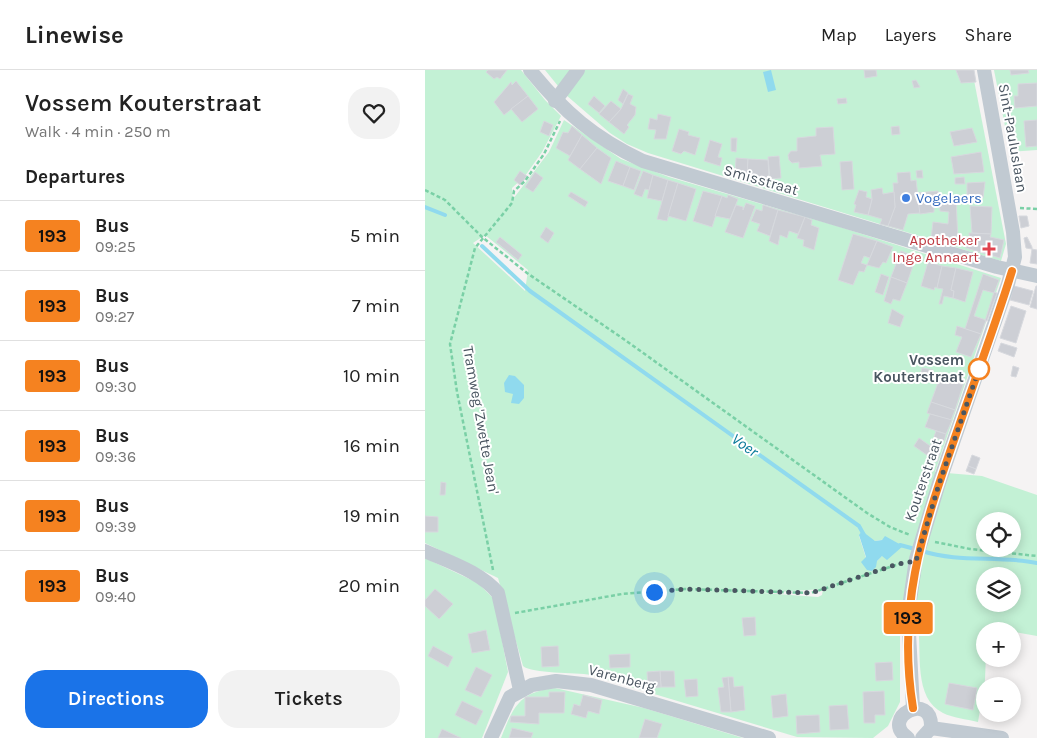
<!DOCTYPE html>
<meta charset="utf-8">
<style>
body{margin:0;font-family:Karla,sans-serif;background:#f2f2f2;color:#222;height:100vh;display:flex;flex-direction:column;font-size:19px;white-space:nowrap}
*{box-sizing:border-box;margin:0}
p{font-size:16px;color:#767676}
.icon{flex:none;width:28px;height:28px;fill:none;stroke:currentColor;stroke-width:2;stroke-linecap:round;stroke-linejoin:round}
.map{position:relative;flex:1;overflow:hidden}
.panel{display:flex;flex-direction:column;background:#fff;width:425px}
.panel>*{flex:none}
.badge{padding:0 10px;border-radius:4px;font-size:18px;line-height:32px}
.controls{position:absolute;left:551px;top:442px;display:grid;gap:10px}
.controls a{display:grid;place-items:center;width:45px;height:45px;border-radius:50%;background:#fff;box-shadow:0 2px 12px #0003;font-size:25px}
.you{position:absolute;width:25px;height:25px;margin:-12px;border:4px solid #fff;border-radius:50%;background:#1a73e8;box-shadow:0 0 0 8px #1a73e833}
.map>.badge{position:absolute;translate:-50% -50%;box-shadow:0 0 0 2px #fff}
h2{padding:0 25px;font-size:19px;line-height:45px}
.round{display:grid;place-items:center;flex:none;width:52px;height:52px;border-radius:20px;background:#f2f2f2}
.summary{display:flex;align-items:center;justify-content:space-between;height:85px;padding:0 25px}
h1{font-size:24px;font-weight:600;line-height:38px}
.action{display:flex;gap:10px;margin-top:auto;padding:10px 25px}
.action a{flex:1;height:58px;border-radius:20px;background:#1a73e8;color:#fff;font-size:20px;font-weight:600;line-height:58px;text-align:center}
.action a+a{background:#f2f2f2;color:#222}
ul{padding:0;list-style:none}
li{display:flex;align-items:center;gap:15px;height:70px;padding:0 25px;border-top:1px solid #e0e0e0}
li div{flex:1}
li b{display:block;font-size:19px}
li em{font-style:normal}
li .badge{min-width:55px;font-weight:700;text-align:center}
header{display:flex;align-items:center;gap:30px;box-sizing:border-box;height:70px;padding:0 25px;background:#fff;border-bottom:1px solid #e0e0e0}
header strong{font-size:24px}
nav{display:flex;gap:28px;margin-inline-start:auto;font-size:18px}
main{display:flex;flex:1;min-height:0}
.map>svg:first-child{display:block}
.green{fill:#c3f1d5;fill-rule:evenodd}
.water{fill:#90daee}
.lines{fill:none;stroke-linecap:round;stroke-linejoin:round}
.stream{stroke:#90daee;stroke-width:4}
.building{fill:#cdcfd5;stroke:#d7d9de}
.path{stroke:#7ad0a6;stroke-width:2.5;stroke-dasharray:4 2.5;stroke-linecap:butt}
.minor{stroke:#c1cad2;stroke-width:14}
.line-casing{stroke:#fff;stroke-width:11}
.line{stroke:#f58220;stroke-width:8}
.walk{stroke:#4a5661;stroke-width:5;stroke-dasharray:0 9}
.shop-dot{fill:#3f7fe0;stroke:#fff;stroke-width:2}
.health-dot{fill:#e0444e;stroke:#fff;stroke-width:2}
.stop-dot{fill:#fff;stroke:#f58220;stroke-width:2.5}
.labels{text-anchor:middle;dominant-baseline:central;stroke-width:4;stroke-linejoin:round;paint-order:stroke}
.street-label{font-size:15px;fill:#4a5661;stroke:#fff}
.shop-label{font-size:15px;fill:#366cbe;stroke:#fff;text-anchor:start}
.health-label{font-size:15px;fill:#be3a42;stroke:#fff;text-anchor:end}
.stop-label{font-size:15px;font-weight:bold;fill:#4a5661;stroke:#fff;text-anchor:end}
.water-label{font-size:16px;font-style:italic;fill:#0c7c9b;stroke:#fff}
</style>
<header>
<strong>Linewise</strong>
<nav><a>Map</a><a>Layers</a><a>Share</a></nav>
</header>
<main>
<section class="panel">
<div class="summary"><div><h1>Vossem Kouterstraat</h1><p>Walk · 4 min · 250 m</p></div><a class="round"><svg class="icon" aria-label="heart" viewBox="0 0 24 24"><path d="M12 20l-8-8c-3-5 5-10 8-4 3-6 11-1 8 4z"/></svg></a></div>
<h2>Departures</h2>
<ul>
<li><span class="badge" style="background:#f58220;color:#111">193</span><div><b>Bus</b><p>09:25</p></div><em>5 min</em></li>
<li><span class="badge" style="background:#f58220;color:#111">193</span><div><b>Bus</b><p>09:27</p></div><em>7 min</em></li>
<li><span class="badge" style="background:#f58220;color:#111">193</span><div><b>Bus</b><p>09:30</p></div><em>10 min</em></li>
<li><span class="badge" style="background:#f58220;color:#111">193</span><div><b>Bus</b><p>09:36</p></div><em>16 min</em></li>
<li><span class="badge" style="background:#f58220;color:#111">193</span><div><b>Bus</b><p>09:39</p></div><em>19 min</em></li>
<li><span class="badge" style="background:#f58220;color:#111">193</span><div><b>Bus</b><p>09:40</p></div><em>20 min</em></li>
</ul>
<div class="action"><a>Directions</a><a>Tickets</a></div>
</section>
<div class="map">
<svg width="612" height="668" viewBox="0 0 612 668">
<rect width="100%" height="100%" fill="#f5f3f3"/>
<g class="green">
<path d="M0,0H96L120,30L136,46L117,82L100,106L87,118L88,129L124,82L139,50L196,89L244,107L412,156L576,208L510,402L557,406L612,425V566L562,557L560,610L553,652C541,649 528,648 518,643C488,628 497,583 493,556H475V632L463,656L448,668L372,667L166,605C150,602 107,604 98,596L73,508L0,473ZM60,165L103,200L100,221L48,173ZM560,451H588V479H560ZM434,466L450,471L462,469L470,472L452,491L441,488ZM560,506H588V534H560ZM398,519L397,525L393,527L337,523Z"/>
<polygon points="120,0 149,0 133,16"/>
<polygon points="160,0 547,0 581,174 576,191 223,83 202,74 185,63 141,25"/>
<polygon points="569,0 612,0 612,80 585,82"/>
<polygon points="0,488 53,513 69,529 83,602 57,668 0,668"/>
<path d="M130,618L219,638L318,668H76C88,637 94,622 130,618Z"/>
</g>
<g class="water">
<polygon points="346,0 351,20 343,22 338,2"/>
<polygon points="84,305 90,306 99,315 99,328 94,334 86,333 88,324 80,322 79,313"/>
<polygon points="437,461 450,471 457,470 460,466 478,476 462,490 457,486 452,491 451,497 447,501 442,500 436,492 441,487 434,465"/>
</g>
<g class="lines">
<g class="stream">
<polyline points="0,137 20,145"/>
<polyline points="57,176 105,221 434,456 439,465"/>
<polyline points="475,475 490,479"/>
<path d="M497,481C534,493 574,485 612,493"/>
</g>
</g>
<g class="building">
<polygon points="63,0 82,0 75,9 72,7 69,9 61,2"/>
<polygon points="439,0 451,0 452,6 440,8"/>
<polygon points="531,0 549,0 551,12 536,13"/>
<polygon points="585,0 603,0 604,3 586,5"/>
<polygon points="491,10 495,17 489,18 487,11"/>
<polygon points="91,11 103,26 79,45 69,32 86,12 87,15"/>
<polygon points="612,13 612,36 590,38 589,26 593,26 593,14"/>
<polygon points="198,19 203,23 198,34 193,30"/>
<polygon points="203,24 208,26 205,34 211,37 210,45 202,55 204,57 199,64 184,52 196,39"/>
<polygon points="103,26 113,39 97,52 86,39"/>
<polygon points="169,26 180,36 174,43 163,34"/>
<polygon points="421,28 422,33 413,34 412,29"/>
<polygon points="186,31 196,39 184,52 174,44"/>
<polygon points="233,44 246,47 241,69 229,69 231,60 223,59 225,48 232,50"/>
<polygon points="119,51 128,55 124,66 115,62"/>
<polygon points="599,51 612,50 612,76 601,77"/>
<polygon points="147,56 157,65 145,86 131,78 138,62 143,63"/>
<polygon points="474,56 475,64 467,65 466,57"/>
<polygon points="408,57 410,84 395,85 397,96 374,98 374,92 367,93 364,90 363,85 366,81 372,81 372,68 391,66 391,58"/>
<polygon points="547,58 552,72 529,76 525,62"/>
<polygon points="254,59 264,62 263,65 275,68 270,85 259,81 256,84 247,81"/>
<polygon points="157,65 172,78 155,99 143,90"/>
<polygon points="306,68 312,68 311,82 306,81"/>
<polygon points="285,70 297,74 293,87 297,88 295,96 279,91"/>
<polygon points="172,78 186,88 176,114 155,99"/>
<polygon points="556,82 559,102 529,104 526,87"/>
<polygon points="354,86 356,108 345,109 343,87"/>
<polygon points="311,88 323,89 322,107 310,106"/>
<polygon points="323,89 343,90 344,108 322,107"/>
<polygon points="191,91 205,97 198,116 183,111"/>
<polygon points="427,91 429,119 417,120 415,92"/>
<polygon points="205,97 216,101 209,120 198,116"/>
<polygon points="497,100 498,108 492,108 491,101"/>
<polygon points="95,101 102,106 95,115 89,110"/>
<polygon points="218,101 228,105 224,120 220,119 217,127 209,124"/>
<polygon points="110,102 118,108 108,122 100,117"/>
<polygon points="485,102 486,111 491,110 495,143 483,144 478,160 463,156 470,137 468,113 473,113 472,103"/>
<polygon points="228,105 243,110 237,131 222,128"/>
<polygon points="539,107 540,114 530,114 530,108"/>
<polygon points="243,110 253,113 242,151 232,149"/>
<polygon points="560,112 558,128 542,129 542,113"/>
<polygon points="253,113 271,119 261,151 243,146"/>
<polygon points="457,118 458,124 469,122 470,137 463,156 455,154 457,149 443,145 447,129 446,120"/>
<polygon points="434,120 442,122 441,127 447,129 443,145 429,142 431,135 429,134"/>
<polygon points="278,121 297,126 287,157 268,151"/>
<polygon points="513,121 514,137 509,137 509,142 495,144 492,123"/>
<polygon points="146,122 163,132 160,137 143,126"/>
<polygon points="303,125 313,129 305,149 290,146 297,126 302,128"/>
<polygon points="514,127 531,129 533,172 506,169 508,152 523,154 524,142 515,141"/>
<polygon points="321,133 330,136 318,168 300,162 311,135 318,137 318,140"/>
<polygon points="338,135 353,140 345,166 332,161 335,154 326,151 331,139 337,141"/>
<polygon points="545,136 567,137 566,164 547,163"/>
<polygon points="353,140 380,147 373,164 364,161 362,168 355,165 353,175 344,171"/>
<polygon points="594,146 602,146 604,156 596,158"/>
<polygon points="380,147 387,150 386,155 394,158 389,180 378,176 379,170 372,168"/>
<polygon points="121,157 129,163 123,173 115,167"/>
<polygon points="544,163 566,164 565,167 579,170 575,188 541,178 541,170 545,170"/>
<polygon points="428,164 452,171 445,188 439,186 436,193 442,195 439,202 434,201 428,215 413,210"/>
<polygon points="75,167 97,185 93,190 71,172"/>
<polygon points="602,167 607,177 607,179 601,178 599,168"/>
<polygon points="452,171 468,177 461,193 458,192 454,198 442,195"/>
<polygon points="607,179 612,180 612,194 605,193"/>
<polygon points="476,181 491,187 482,213 466,207"/>
<polygon points="503,192 517,196 512,218 510,217 509,220 496,216"/>
<polygon points="517,196 531,198 526,220 529,221 528,228 519,226 517,234 514,234 518,219 512,218"/>
<polygon points="531,198 548,202 540,232 528,228 529,221 526,220"/>
<polygon points="456,204 464,207 458,225 450,222"/>
<polygon points="558,204 574,210 569,223 558,220 549,246 561,250 556,264 540,259"/>
<polygon points="466,207 482,213 475,231 468,229 466,234 459,231"/>
<polygon points="589,216 608,221 604,235 585,230"/>
<polygon points="611,216 612,216 612,239 605,237"/>
<polygon points="569,222 572,223 562,251 560,251"/>
<polygon points="586,236 601,241 591,273 575,268"/>
<polygon points="467,239 479,246 475,257 463,253"/>
<polygon points="532,256 556,264 546,287 531,282 537,267 530,265"/>
<polygon points="576,273 592,278 589,287 573,281"/>
<polygon points="588,296 594,298 591,307 586,306"/>
<polygon points="497,298 508,300 506,304 501,303 500,308 495,306"/>
<polygon points="524,304 540,309 538,315 522,309"/>
<polygon points="522,309 538,315 530,340 506,332 514,310 518,311 520,314"/>
<polygon points="506,332 530,340 526,350 502,343"/>
<polygon points="505,344 527,350 521,364 500,357"/>
<polygon points="511,361 521,364 519,371 509,367"/>
<polygon points="494,368 515,383 512,392 489,376"/>
<polygon points="507,372 514,376 512,381 505,376"/>
<polygon points="547,385 555,388 551,399 543,396"/>
<polygon points="543,396 551,399 549,404 541,401"/>
<polygon points="16,412 21,413 20,425 15,425"/>
<polygon points="0,446 13,447 13,462 0,462"/>
<polygon points="10,519 28,534 14,549 0,536 0,530"/>
<polygon points="330,547 331,565 319,566 317,548"/>
<polygon points="61,560 65,580 47,583 43,564"/>
<polygon points="8,576 28,587 23,597 3,586"/>
<polygon points="133,576 134,596 117,597 116,577"/>
<polygon points="205,584 205,597 185,598 184,585"/>
<polygon points="467,592 468,610 451,611 450,593"/>
<polygon points="51,597 67,605 56,627 40,620"/>
<polygon points="235,601 249,601 250,617 236,617"/>
<polygon points="235,601 236,617 223,618 222,602"/>
<polygon points="303,607 308,607 309,617 318,616 320,640 306,642"/>
<polygon points="303,607 306,642 296,642 293,618 299,617 297,608"/>
<polygon points="272,609 273,626 261,627 259,610"/>
<polygon points="524,613 552,618 548,640 520,634"/>
<polygon points="459,621 460,645 450,645 450,653 439,653 438,622"/>
<polygon points="124,622 140,622 139,643 114,643 114,654 85,652 86,646 100,646 100,627 124,627"/>
<polygon points="361,624 363,646 348,648 346,626"/>
<polygon points="158,625 177,630 174,644 163,641 161,648 146,644 149,634 155,636"/>
<polygon points="37,631 58,641 51,655 30,645"/>
<polygon points="422,635 424,659 405,660 404,636"/>
<polygon points="394,645 395,662 372,664 371,646"/>
<polygon points="220,649 237,654 232,668 214,668"/>
<polygon points="87,658 108,663 106,668 84,668"/>
<polygon points="17,659 36,668 13,668"/>
</g>
<g class="lines">
<g class="path">
<polyline points="0,120 20,130 57,167 102,203 200,270 442,443 465,457 485,465"/>
<polyline points="595,138 612,139"/>
<polyline points="510,472 545,479 612,486"/>
<polyline points="68,500 32,322 25,274 50,178 87,133 89,121 100,111 119,84 135,51"/>
<polyline points="90,543 197,524 260,519 386,523 477,493"/>
</g>
<g class="minor">
<path d="M105,0C139,42 169,68 218,91L572,197L612,206"/>
<polyline points="130,31 153,0"/>
<path d="M0,481C24,492 56,502 73,523L95,620"/>
<polyline points="488,638 483,544 491,489 514,413 583,214 590,187 588,162 559,0"/>
<polyline points="506,658 577,668"/>
<polyline points="66,668 85,627 107,615 131,611 166,615 344,668"/>
<path d="M483,668C453,648 508,619 506,658L497,668"/>
</g>
</g>
<g class="lines">
<defs>
<path id="line" d="M488,638C472,538 496,465 528,373C548,315 569,259 587,201"/>
</defs>
<use href="#line" class="line-casing"/>
<use href="#line" class="line"/>
<polyline class="walk" points="229,522 260,519 386,523 473,494 491,491 514,414 554,299"/>
</g>
<circle class="shop-dot" cx="481" cy="128" r="5"/>
<path class="health-dot" d="M561.5 171.5h5v5h5v5h-5v5h-5v-5h-5v-5h5z"/>
<circle class="stop-dot" cx="554" cy="299" r="10"/>
<g class="labels">
<g class="street-label">
<text transform="translate(588 68) rotate(80)">Sint-Pauluslaan</text>
<text transform="translate(336 110) rotate(16)">Smisstraat</text>
<text transform="translate(56 350) rotate(80)">Tramweg 'Zwette Jean'</text>
<text transform="translate(498 410) rotate(-71)">Kouterstraat</text>
<text transform="translate(197 608) rotate(15)">Varenberg</text>
</g>
<g class="shop-label">
<text x="491" y="128">Vogelaers</text>
</g>
<g class="health-label">
<text x="554" y="170">Apotheker<tspan x="554" dy="17">Inge Annaert</tspan></text>
</g>
<g class="stop-label">
<text x="539" y="290">Vossem<tspan x="539" dy="17">Kouterstraat</tspan></text>
</g>
<g class="water-label">
<text transform="translate(320 375) rotate(35)">Voer</text>
</g>
</g>
</svg>
<div class="controls">
<a><svg class="icon" aria-label="locate" viewBox="0 0 24 24"><circle cx="12" cy="12" r="6"/><path d="M12 2v4M12 18v4M2 12h4M18 12h4"/></svg></a>
<a><svg class="icon" aria-label="layers" viewBox="0 0 24 24"><path d="M12 4l9 5-9 5-9-5zM3 14l9 5 9-5"/></svg></a>
<a>+</a>
<a>−</a>
</div>
<div class="you" style="left:229px;top:522px"></div>
<b class="badge" style="left:483px;top:548px;background:#f58220;color:#111">193</b>
</div>
</main>
